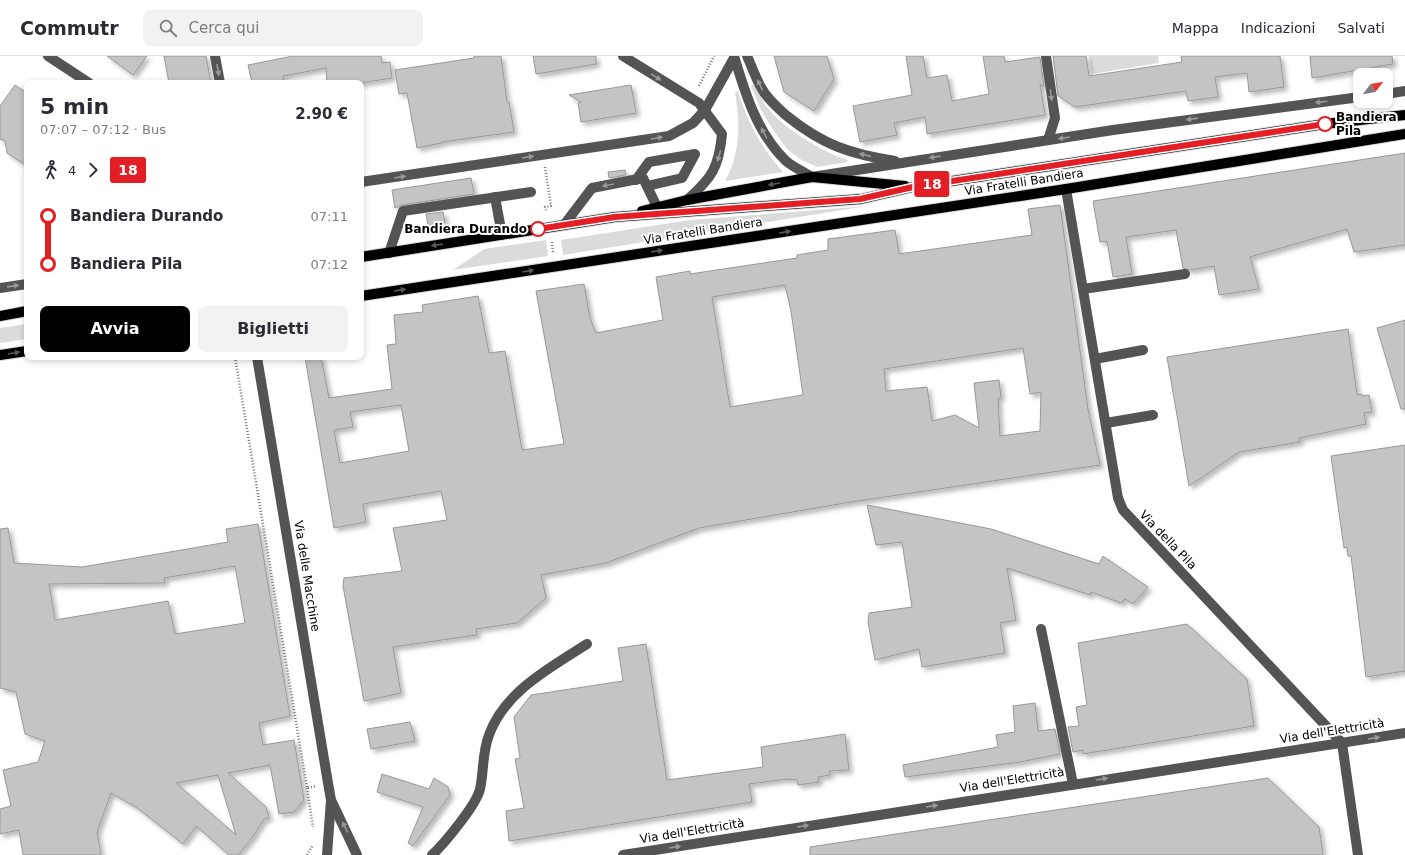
<!DOCTYPE html>
<html lang="it">
<meta charset="utf-8">
<style>
body{margin:0;font-family:"DejaVu Sans",sans-serif;background:#f2f2f3;color:#2b2b33;height:100vh;display:flex;flex-direction:column;font-size:15px;white-space:nowrap}
*{box-sizing:border-box;margin:0}
p{font-size:13px;color:#7c7c81}
.icon{flex:none;width:22px;height:22px;fill:none;stroke:currentColor;stroke-width:2;stroke-linecap:round;stroke-linejoin:round}
.map{position:relative;flex:1;overflow:hidden}
.panel{position:absolute;left:24px;top:24px;width:340px;height:280px;display:flex;flex-direction:column;background:#fff;border-radius:8px;box-shadow:0 2px 6px #0003}
.panel>*{flex:none}
.badge{padding:0 8px;border-radius:3px;font-size:14px;line-height:26px}
.needle{width:26px;rotate:59deg}
.tools{position:absolute;left:1353px;top:12px;display:grid;gap:8px}
.tools a{display:grid;place-items:center;width:40px;height:40px;border-radius:8px;background:#fff;box-shadow:0 2px 6px #0003;font-size:20px}
.map>.badge{position:absolute;translate:-50% -50%;box-shadow:0 0 0 2px #fff}
.legs{display:flex;align-items:center;gap:6px;height:44px;padding:0 16px;font-size:13px}
.legs p{margin-inline-start:auto}
.overview{display:flex;align-items:center;justify-content:space-between;height:68px;padding:0 16px}
h1{font-size:22px;font-weight:700;line-height:30px}
.primary-button{display:flex;gap:8px;margin-top:auto;padding:8px 16px}
.primary-button a{flex:1;height:46px;border-radius:8px;background:#000;color:#fff;font-size:16px;font-weight:700;line-height:46px;text-align:center}
.primary-button a+a{background:#f2f2f3;color:#2b2b33}
ul{padding:0 16px;list-style:none}
li{display:flex;align-items:center;gap:14px;height:48px;font-size:15px}
li i{display:grid;place-items:center;width:6px;height:100%;margin:0 5px;background:currentColor}
li i::after{content:'';width:10px;height:10px;margin:-5px;border:3px solid;border-radius:50%;background:#fff}
li p{margin-inline-start:auto}
li:first-child i{background:linear-gradient(#0000 50%,currentColor 0)}
li:last-child i{background:linear-gradient(currentColor 50%,#0000 0)}
header{display:flex;align-items:center;gap:24px;box-sizing:border-box;height:56px;padding:0 20px;background:#fff;border-bottom:1px solid #e1e1e2}
header strong{font-size:19px}
nav{display:flex;gap:22px;margin-inline-start:auto;font-size:14px}
.search{width:280px;height:36px;background:#f2f2f3;display:flex;align-items:center;gap:10px;box-sizing:border-box;padding:0 14px;border-radius:8px;color:#7c7c81;font-size:15px}
.map>svg:first-child{display:block}
.green{fill:#dbdbdb}
.building{fill:#c4c4c4;stroke:#989898;fill-rule:evenodd;filter:url(#shadow)}
.lines{fill:none;stroke-linecap:round;stroke-linejoin:round}
.major-casing{stroke:#dbdbdb;stroke-width:12}
.path{stroke:#767676;stroke-width:2.5;stroke-dasharray:1 2;stroke-linecap:butt}
.minor{stroke:#545454;stroke-width:10}
.major{stroke:#000;stroke-width:10}
.oneway{fill:#989898}
.oneway2{fill:#595959}
.line-1-casing{stroke:#fff;stroke-width:9}
.line-1{stroke:#e31e24;stroke-width:6}
.stop-1-dot{fill:#fff;stroke:#e31e24;stroke-width:2}
.labels{text-anchor:middle;dominant-baseline:central;stroke-width:4;stroke-linejoin:round;paint-order:stroke}
.stop-label{font-size:12px;font-weight:bold;fill:#000;stroke:#fff;text-anchor:start}
.street-label{font-size:12px;fill:#000;stroke:#fff}
</style>
<header>
<strong>Commutr</strong>
<div class="search"><svg class="icon" aria-label="search" viewBox="0 0 24 24"><circle cx="10" cy="10" r="6"/><path d="M15 15l6 6"/></svg>Cerca qui</div>
<nav><a>Mappa</a><a>Indicazioni</a><a>Salvati</a></nav>
</header>
<div class="map">
<svg width="1405" height="799" viewBox="0 0 1405 799">
<defs>
<filter id="shadow"><feDropShadow dx="3.5" dy="3.5" stdDeviation="2" flood-color="#0004"/></filter>
</defs>
<rect width="100%" height="100%" fill="#fff"/>
<g class="green">
<polygon points="1089,0 1158,0 1159,7 1092,18"/>
<path d="M754,28C758,35 761,41 764,47C780,71 821,95 847,104L848,106L817,111L800,103L787,93L776,78L762,56L751,30Z"/>
<path d="M738,35C747,66 761,91 783,116L725,125C741,96 740,67 735,36Z"/>
<polygon points="867,150 563,199 561,184 690,164"/>
<polygon points="546,184 548,200 453,214 484,193"/>
<polygon points="27,268 27,283 0,287 0,272"/>
</g>
<g class="building">
<polygon points="107,0 147,0 133,19"/>
<polygon points="164,0 206,0 211,27 169,27"/>
<polygon points="293,0 381,0 382,7 390,6 392,22 360,27 327,27 326,12 283,20 284,27 252,27 248,9"/>
<polygon points="474,0 501,0 507,46 509,46 514,76 442,86 441,87 417,92 407,37 399,38 395,14 474,2"/>
<polygon points="533,0 596,0 596,8 536,18"/>
<polygon points="774,0 827,0 834,23 814,55 784,36"/>
<polygon points="906,0 923,0 927,22 947,19 952,45 989,38 983,0 1004,0 1005,6 1040,1 1044,31 1040,28 1045,59 927,78 925,61 894,67 897,79 860,86 853,50 912,39"/>
<polygon points="1053,0 1086,0 1089,20 1182,6 1181,0 1280,0 1284,31 1249,36 1247,17 1215,21 1218,41 1188,45 1186,35 1075,51 1058,40"/>
<polygon points="1310,0 1392,0 1393,8 1312,22"/>
<polygon points="15,29 27,37 27,110 7,97 5,85 0,83 0,50"/>
<polygon points="631,29 636,57 581,66 578,47 581,46 569,39"/>
<polygon points="1405,97 1405,189 1354,196 1347,173 1250,201 1259,233 1219,239 1214,210 1190,214 1183,212 1176,174 1126,181 1132,218 1113,221 1107,185 1100,186 1093,145"/>
<polygon points="625,114 626,119 609,122 608,116"/>
<polygon points="471,122 474,138 402,149 395,152 392,134"/>
<path d="M1060,149L1088,353L1100,409L851,446L699,472L606,507L541,519L546,542L517,567L476,573L477,579L393,591L401,637L364,645L343,530L344,522L402,515L393,472L447,464L441,435L363,448L366,466L334,472L305,301H321L329,342L392,333L387,289L396,288L394,259L423,256L422,249L478,240L489,297L505,295L522,394L564,388L536,235L584,228L590,262L596,277L663,264L656,221L690,215V218L797,202V199L828,194V183L895,174L899,198L1032,179L1028,153ZM785,229L791,255L803,339L730,351L712,241ZM1023,292L1030,338L1041,336L1040,375L1000,380L998,342H1001L999,324L974,327L979,372L955,359L932,365L927,331L886,335L884,313ZM401,349L409,395L340,407L334,374L353,371L350,356Z"/>
<polygon points="443,156 445,166 428,169 426,158"/>
<polygon points="1405,264 1405,353 1401,353 1377,272"/>
<polygon points="1348,273 1357,339 1362,338 1362,340 1369,339 1372,356 1364,357 1366,368 1299,382 1300,386 1239,396 1189,430 1167,301"/>
<polygon points="1405,389 1405,615 1366,621 1351,500 1348,500 1347,491 1344,492 1331,400"/>
<polygon points="867,449 991,473 1099,508 1103,500 1148,531 1133,548 1125,543 1121,547 1091,536 1090,539 1007,512 1016,564 1000,567 1005,597 922,611 919,593 875,604 868,566 869,557 912,551 902,486 876,489"/>
<path d="M258,468L290,660L259,667L263,689L294,684L304,744L294,756L279,758L270,709L228,717L266,751L269,762L264,763L252,782L238,799H229L196,770L183,788L137,752L111,737L97,776L101,799H23L19,774L0,778V753L11,750L3,714L38,706L45,685L25,678L16,636L0,632V473L8,472L14,507L82,511L228,486L226,473ZM235,510L245,567L175,578L168,545L55,564L49,528L165,527L164,522ZM218,719L236,779L176,727Z"/>
<polygon points="1187,568 1247,623 1254,670 1083,698 1083,694 1073,696 1068,671 1079,670 1076,651 1087,649 1078,587"/>
<polygon points="646,588 667,724 763,711 761,691 845,678 849,714 829,715 830,719 818,721 819,726 798,729 797,724 787,723 749,728 752,746 509,785 506,755 524,752 515,703 520,702 514,661 531,639 623,625 618,592"/>
<polygon points="1035,647 1038,675 1055,673 1060,698 1020,706 905,721 903,709 998,691 996,679 1015,676 1013,650"/>
<polygon points="410,666 415,685 371,693 367,673"/>
<polygon points="382,718 429,733 434,722 448,731 450,739 413,790 408,787 423,751 377,736"/>
<polygon points="1268,722 1319,771 1323,799 810,799 810,791"/>
</g>
<g class="lines">
<defs>
<g id="major">
<polyline points="642,155 687,144 812,121 905,130"/>
<polyline points="361,201 615,161 861,143 913,131 1325,68 1405,59"/>
<polyline points="361,240 1066,133 1405,78"/>
<polyline points="0,260 27,255"/>
<polyline points="0,299 27,295"/>
</g>
</defs>
<use href="#major" class="major-casing"/>
<g class="path">
<polyline points="699,30 714,0"/>
<polyline points="545,111 551,150 545,151 546,154"/>
<polyline points="552,186 553,197"/>
<polyline points="235,301 307,732 316,730"/>
<polyline points="307,732 313,771"/>
<polyline points="307,799 313,789"/>
</g>
<g class="minor">
<polyline points="48,0 89,27"/>
<polyline points="215,0 220,27"/>
<path d="M623,0L699,47L722,78C719,111 712,122 687,144"/>
<path d="M734,0C745,37 757,77 786,105C793,111 804,116 812,121L1113,74L1360,41"/>
<path d="M747,0C752,11 756,23 762,33C768,44 778,52 787,60C823,89 850,98 895,105"/>
<polyline points="1046,0 1055,62 1048,84"/>
<polyline points="1386,38 1405,35"/>
<polyline points="636,124 649,106 695,98 682,122 647,130"/>
<polyline points="361,126 669,80 693,67 705,54 734,2"/>
<polyline points="1066,133 1118,442 1123,454 1342,687 1358,799"/>
<polyline points="495,141 502,179"/>
<polyline points="564,169 592,132 643,122 657,151"/>
<polyline points="389,197 403,155 531,136"/>
<polyline points="0,232 27,228"/>
<polyline points="1083,233 1185,218"/>
<polyline points="257,301 328,727 331,744 357,799"/>
<polyline points="1095,303 1143,294"/>
<polyline points="1106,367 1153,359"/>
<polyline points="1041,573 1073,728"/>
<polyline points="327,799 331,744"/>
<path d="M432,799C444,788 477,748 480,733C484,715 482,697 489,679C504,636 551,611 587,588"/>
<polyline points="623,799 1405,677"/>
</g>
<use href="#major" class="major"/>
</g>
<defs><path id="oneway-solid" d="M-6-.8H1V-3.2L6.5 0L1 3.2V.8H-6Z"/></defs>
<g class="oneway">
<use href="#oneway-solid" transform="translate(218 14) rotate(80)"/>
<use href="#oneway-solid" transform="translate(656 21) rotate(32)"/>
<use href="#oneway-solid" transform="translate(760 29) rotate(-115)"/>
<use href="#oneway-solid" transform="translate(1051 39) rotate(82)"/>
<use href="#oneway-solid" transform="translate(1321 46) rotate(173)"/>
<use href="#oneway-solid" transform="translate(1192 63) rotate(172)"/>
<use href="#oneway-solid" transform="translate(764 77) rotate(-118)"/>
<use href="#oneway-solid" transform="translate(657 82) rotate(-9)"/>
<use href="#oneway-solid" transform="translate(1064 82) rotate(171)"/>
<use href="#oneway-solid" transform="translate(865 99) rotate(-167)"/>
<use href="#oneway-solid" transform="translate(719 100) rotate(106)"/>
<use href="#oneway-solid" transform="translate(528 101) rotate(-9)"/>
<use href="#oneway-solid" transform="translate(935 101) rotate(171)"/>
<use href="#oneway-solid" transform="translate(400 121) rotate(-9)"/>
<use href="#oneway-solid" transform="translate(608 129) rotate(170)"/>
<use href="#oneway-solid" transform="translate(13 230) rotate(-8)"/>
<use href="#oneway-solid" transform="translate(1374 682) rotate(-9)"/>
<use href="#oneway-solid" transform="translate(1102 723) rotate(-9)"/>
<use href="#oneway-solid" transform="translate(932 750) rotate(-9)"/>
<use href="#oneway-solid" transform="translate(803 770) rotate(-9)"/>
<use href="#oneway-solid" transform="translate(345 771) rotate(-116)"/>
<use href="#oneway-solid" transform="translate(675 791) rotate(-9)"/>
</g>
<g class="oneway2">
<use href="#oneway-solid" transform="translate(774 128) rotate(170)"/>
<use href="#oneway-solid" transform="translate(785 176) rotate(-9)"/>
<use href="#oneway-solid" transform="translate(437 189) rotate(171)"/>
<use href="#oneway-solid" transform="translate(657 195) rotate(-9)"/>
<use href="#oneway-solid" transform="translate(528 215) rotate(-9)"/>
<use href="#oneway-solid" transform="translate(400 234) rotate(-9)"/>
<use href="#oneway-solid" transform="translate(14 297) rotate(-10)"/>
</g>
<g class="lines">
<defs>
<polyline id="line-1" points="538,173 615,161 860,143 913,131 1325,68"/>
</defs>
<use href="#line-1" class="line-1-casing"/>
<use href="#line-1" class="line-1"/>
</g>
<g class="stop-1-dot">
<circle cx="1325" cy="68" r="7"/>
<circle cx="538" cy="173" r="7"/>
</g>
<g class="labels">
<g class="stop-label">
<text x="1336" y="61">Bandiera<tspan x="1336" dy="14">Pila</tspan></text>
<text x="527" y="173" text-anchor="end">Bandiera Durando</text>
</g>
<g class="street-label">
<text transform="translate(1024 126) rotate(-9)">Via Fratelli Bandiera</text>
<text transform="translate(703 175) rotate(-9)">Via Fratelli Bandiera</text>
<text transform="translate(1168 484) rotate(46)">Via della Pila</text>
<text transform="translate(307 520) rotate(81)">Via delle Macchine</text>
<text transform="translate(1332 675) rotate(-9)">Via dell'Elettricità</text>
<text transform="translate(1012 724) rotate(-9)">Via dell'Elettricità</text>
<text transform="translate(692 775) rotate(-9)">Via dell'Elettricità</text>
</g>
</g>
</svg>
<div class="tools">
<a><svg class="needle" viewBox="-14 -14 28 28"><path d="M0-13l5 13h-10z" fill="#e53935"/><path d="M0 13l5-13h-10z" fill="#7c7c81"/></svg></a>
</div>
<b class="badge" style="left:932px;top:128px;background:#e31e24;color:#fff">18</b>
<section class="panel">
<div class="overview"><div><h1>5 min</h1><p>07:07 – 07:12 · Bus</p></div><b>2.90 €</b></div>
<div class="legs"><svg class="icon" aria-label="walk" viewBox="0 0 24 24"><circle cx="13" cy="4" r="2"/><path d="M13 8l-2 6 4 7M11 14l-3 7M7 12l3-4h3l4 4"/></svg>4<svg class="icon" aria-label="forward" viewBox="0 0 24 24"><path d="M9 5l7 7-7 7"/></svg><b class="badge" style="background:#e31e24;color:#fff">18</b></div>
<ul>
<li><i style="color:#e31e24"></i><b>Bandiera Durando</b><p>07:11</p></li>
<li><i style="color:#e31e24"></i><b>Bandiera Pila</b><p>07:12</p></li>
</ul>
<div class="primary-button"><a>Avvia</a><a>Biglietti</a></div>
</section>
</div>
